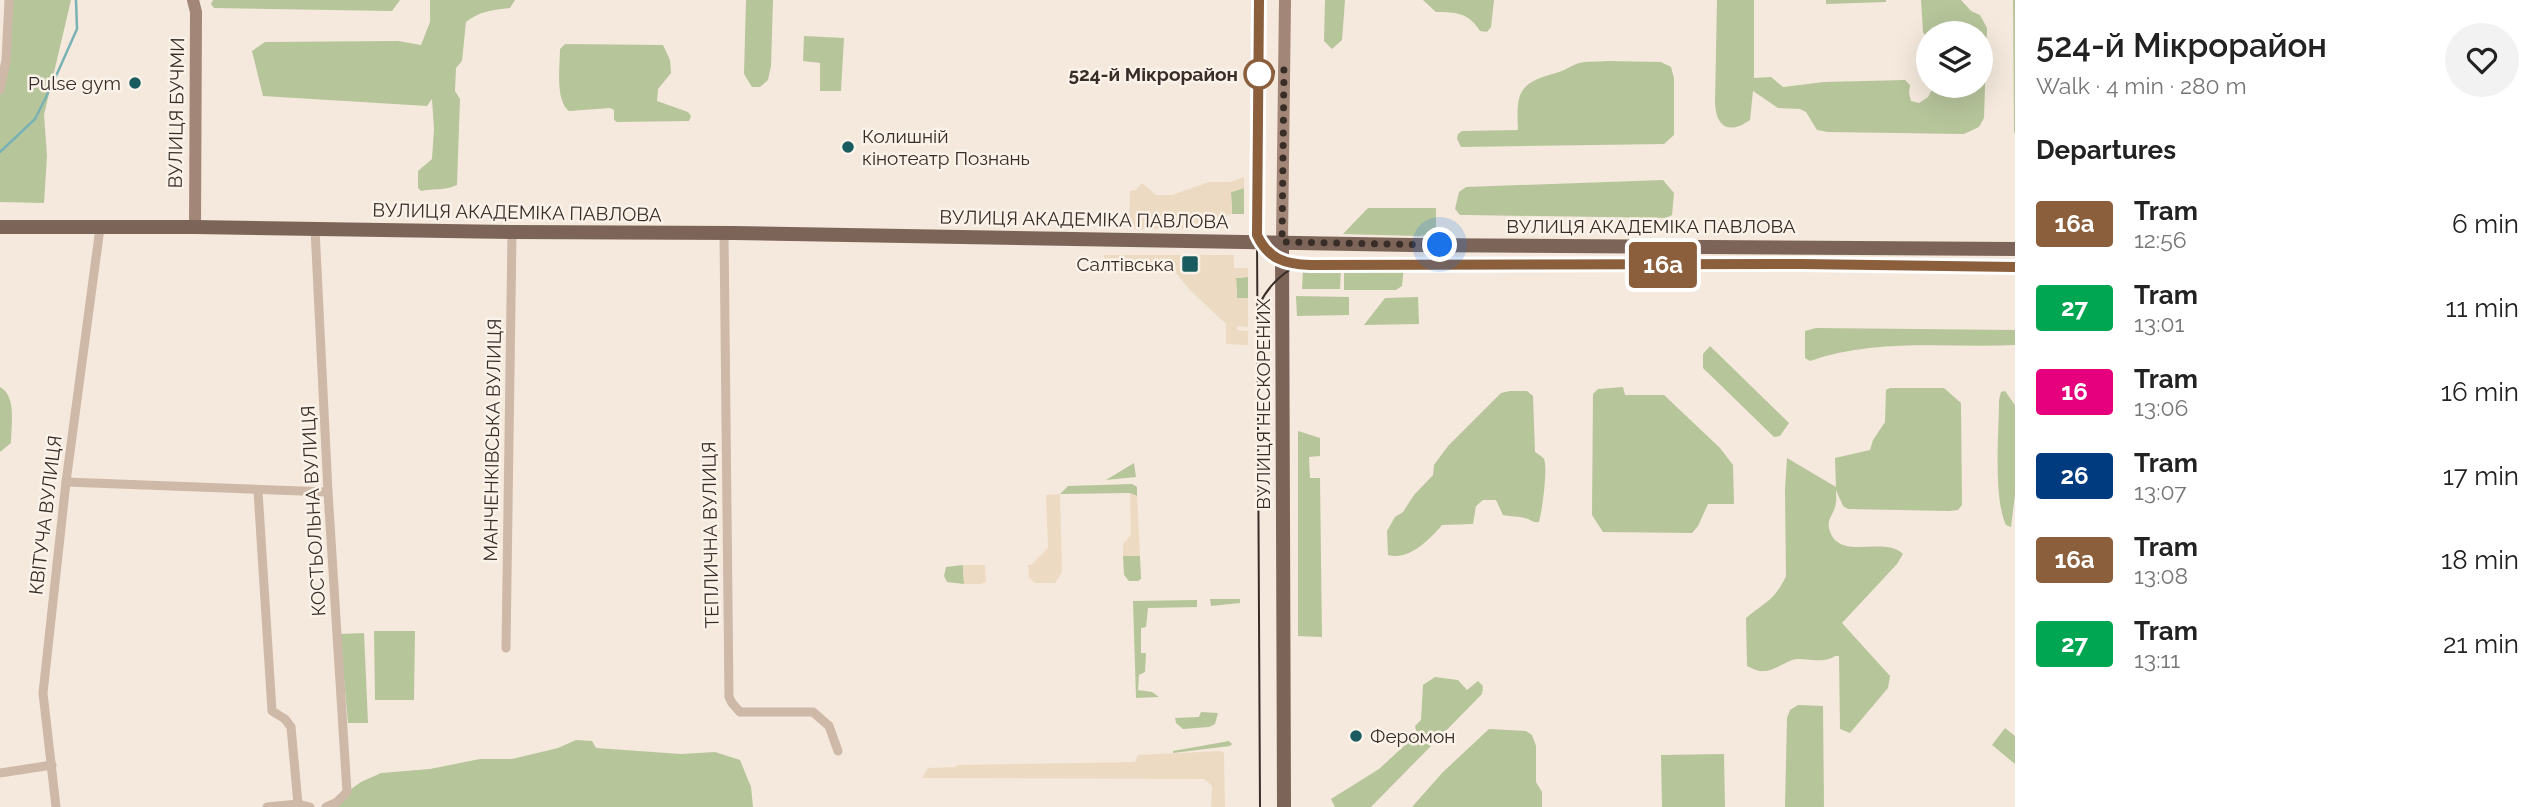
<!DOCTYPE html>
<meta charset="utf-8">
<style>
body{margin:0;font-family:Raleway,sans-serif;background:#f2f2f2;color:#222;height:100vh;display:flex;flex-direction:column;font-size:26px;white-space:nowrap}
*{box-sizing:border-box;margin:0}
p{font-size:23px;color:#767676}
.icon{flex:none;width:38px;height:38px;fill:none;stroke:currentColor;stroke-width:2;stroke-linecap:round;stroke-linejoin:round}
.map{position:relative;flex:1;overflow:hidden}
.sheet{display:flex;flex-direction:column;background:#fff;width:525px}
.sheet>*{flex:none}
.badge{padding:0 14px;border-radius:5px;font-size:24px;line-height:46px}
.tools{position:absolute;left:1916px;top:21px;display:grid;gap:14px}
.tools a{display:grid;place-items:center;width:77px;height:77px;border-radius:50%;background:#fff;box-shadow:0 7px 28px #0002;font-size:35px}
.you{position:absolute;width:35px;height:35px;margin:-18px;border:5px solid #fff;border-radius:50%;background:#1a73e8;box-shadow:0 0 0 10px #1a73e833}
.map>.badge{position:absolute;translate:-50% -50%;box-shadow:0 0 0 4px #fff}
h2{padding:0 21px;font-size:26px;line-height:63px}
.round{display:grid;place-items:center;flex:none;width:74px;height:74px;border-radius:37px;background:#f2f2f2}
.summary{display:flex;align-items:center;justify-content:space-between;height:119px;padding:0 21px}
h1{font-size:33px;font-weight:600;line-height:52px}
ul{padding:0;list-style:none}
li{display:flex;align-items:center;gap:21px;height:84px;padding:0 21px}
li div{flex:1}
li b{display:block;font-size:26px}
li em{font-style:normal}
li .badge{min-width:77px;font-weight:700;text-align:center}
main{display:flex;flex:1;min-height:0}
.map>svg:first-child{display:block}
.green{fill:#b7c59b}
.plaza{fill:#eddac2}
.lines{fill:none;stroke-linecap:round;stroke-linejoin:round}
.stream{stroke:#79b2b4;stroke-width:2.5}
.street{stroke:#ceb8a7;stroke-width:9}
.secondary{stroke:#a28778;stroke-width:12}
.primary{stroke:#7d6458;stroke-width:14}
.tram{stroke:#392d28;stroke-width:2}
.line-casing{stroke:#fff;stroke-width:16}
.line{stroke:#8b5e3c;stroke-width:10}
.walk{stroke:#392d28;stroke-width:7;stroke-dasharray:0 12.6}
.stop-dot{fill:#fff;stroke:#8b5e3c;stroke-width:3.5}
.poi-dot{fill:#1a5b5f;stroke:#fbf3e9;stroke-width:2.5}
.labels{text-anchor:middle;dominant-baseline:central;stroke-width:5;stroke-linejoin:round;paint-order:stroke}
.stop-label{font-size:19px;font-weight:bold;fill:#392d28;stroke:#fbf3e9;text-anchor:end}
.poi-label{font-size:19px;fill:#392d28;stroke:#fbf3e9;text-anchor:end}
.street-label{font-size:19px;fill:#392d28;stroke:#fbf3e9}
</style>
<main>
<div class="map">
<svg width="2015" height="807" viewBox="0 0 2015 807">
<rect width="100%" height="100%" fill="#f4e9dc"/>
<g class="green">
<polygon points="8,0 71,0 44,115 47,156 44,203 0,202 0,90"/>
<polygon points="213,0 400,0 392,11 214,8 211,4"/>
<path d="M430,0H515L510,8C492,10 480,11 466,22L462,61L456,68L455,91L460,99L457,185C445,191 434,188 421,191L418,188V171L432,159L434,129L432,99L427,106L263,96L252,51L265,42L398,41L421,45L430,22Z"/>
<polygon points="746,0 773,0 771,66 768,80 760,87 752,87 744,74"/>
<polygon points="1325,0 1345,0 1342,40 1332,49 1324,41"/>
<path d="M1423,0H1494L1491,27L1487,32L1480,31C1469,13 1456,12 1436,12Z"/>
<path d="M1717,0H1754V78L1771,77L1783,87L1824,82L1905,80L1910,85L1909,93L1911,101L1919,103L1928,97L1934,86H1981V33H1928V39L1923,32L1921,0H1961L1971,11L1980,15L1987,28L1984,118L1979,127L1964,134L1828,132L1817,130L1806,112L1800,109L1778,108L1753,91L1750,120C1729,135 1716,127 1715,103Z"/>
<polygon points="1826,0 1886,0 1886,2 1826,4"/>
<polygon points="2013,0 2015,0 2015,134 2014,132"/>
<polygon points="804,36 844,38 841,91 820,91 820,63 803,61"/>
<path d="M565,44L663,45L670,60L671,73L658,89L657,101L688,112L691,116L689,121L617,122L614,120V110L610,108L569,111C555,100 560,66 560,49Z"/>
<path d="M1607,61L1661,62L1671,67L1674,78V135L1664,144L1461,147L1457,139L1458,134L1462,131L1518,130C1516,90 1519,83 1559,72C1566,70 1572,65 1579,63C1587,61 1598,62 1607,61Z"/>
<polygon points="1663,180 1674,193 1672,215 1666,218 1468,215 1460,215 1455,209 1459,192 1466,187"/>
<polygon points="1244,188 1244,214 1232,214 1231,192"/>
<polygon points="1368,208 1436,208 1436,228 1429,235 1419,236 1343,234"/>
<polygon points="1310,266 1341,266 1340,289 1302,289 1303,269"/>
<polygon points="1344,266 1404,266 1402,286 1396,290 1344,290"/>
<polygon points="1248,277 1248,298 1237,298 1236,278"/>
<polygon points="1296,296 1349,297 1349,315 1297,316"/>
<polygon points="1418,297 1419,324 1364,325 1385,298"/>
<path d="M1816,328L2015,330V345C1947,348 1875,338 1810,361L1805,358V331Z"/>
<polygon points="1710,346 1789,423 1780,436 1774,437 1703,368 1703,354"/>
<path d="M0,387C17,396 11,426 11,443L0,452Z"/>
<polygon points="1623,387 1625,395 1664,395 1720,448 1733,465 1734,504 1708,504 1698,526 1692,533 1603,532 1592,515 1593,394 1598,389"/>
<path d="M1890,388H1944L1961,403L1962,505L1958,510L1949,511L1848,509L1843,506L1836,490C1836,496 1837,501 1835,507C1833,515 1827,519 1829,528C1837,563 1883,535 1903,554L1897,564L1842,623L1890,676L1888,688L1850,733L1840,729L1839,656H1835C1825,664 1809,658 1796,659C1785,661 1775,671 1763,671C1758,672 1752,668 1747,666L1746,618C1765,602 1775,600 1786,576L1785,489L1787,458L1836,487L1835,458L1870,450L1873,440L1885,422L1886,390Z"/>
<path d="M1510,391H1527L1533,396L1535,452C1537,453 1543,457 1544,459C1548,468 1542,511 1539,522C1532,523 1531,519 1525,518C1518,516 1511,517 1503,515L1496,500H1483L1476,506L1473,524L1442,525C1430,539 1409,561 1388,555L1387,531L1395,517L1403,512L1414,495L1433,475L1434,465L1448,446L1501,393Z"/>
<path d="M2005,391L2015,405V495L2011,527L2006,525C1993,497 1999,433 1999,400L2001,392Z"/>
<polygon points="1298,431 1320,438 1320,456 1309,457 1310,478 1320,478 1322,637 1298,636"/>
<polygon points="1134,463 1136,477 1106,480"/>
<polygon points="1132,484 1137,487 1137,496 1129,493 1060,494 1068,486"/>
<polygon points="1123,556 1140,556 1141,579 1138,581 1129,581 1124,575"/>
<polygon points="963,565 964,584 947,582 944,576 946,567"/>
<polygon points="1210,599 1240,599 1240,603 1211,606"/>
<polygon points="1197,600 1197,607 1148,608 1146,627 1141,628 1141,653 1146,653 1145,672 1139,675 1138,690 1152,692 1159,697 1136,698 1133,601"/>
<polygon points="374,631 415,631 414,700 375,700"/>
<polygon points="364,633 368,723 348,723 340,634"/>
<polygon points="1435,677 1458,680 1467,690 1478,681 1483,686 1482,694 1371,807 1335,807 1331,799 1379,769 1417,734 1415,726 1421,720 1423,685"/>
<polygon points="1798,705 1823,706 1824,807 1785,807 1787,718 1790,710"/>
<polygon points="1201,712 1218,713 1215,724 1209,727 1183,729 1176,723 1175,718 1199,717"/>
<polygon points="2005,728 2015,736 2015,764 1992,745"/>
<polygon points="1489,729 1526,731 1532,735 1536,746 1536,782 1542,792 1542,807 1412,807 1443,772"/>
<polygon points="576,740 592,741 596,748 681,754 715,752 740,760 751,787 753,807 326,807 361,782 381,773 430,769 480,759 512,759 558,748"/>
<polygon points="1229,741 1232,744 1230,746 1173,753 1173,751"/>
<polygon points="1724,754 1725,807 1662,807 1661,755"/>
</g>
<g class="plaza">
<polygon points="1244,177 1244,188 1231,192 1232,214 1227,215 1228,228 1129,229 1130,191 1136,190 1142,183 1156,195 1172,195 1209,182 1230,182"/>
<polygon points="1104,255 1234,255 1234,268 1248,268 1248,277 1236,278 1237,298 1248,298 1248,327 1237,326 1237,330 1248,331 1248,345 1226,344 1226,324 1190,290 1174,271 1104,270"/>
<polygon points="1130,493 1137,496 1140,556 1123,556 1123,544 1131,535"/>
<polygon points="1060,494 1062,572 1055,583 1035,583 1029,577 1028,565 1031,565 1048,548 1046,495"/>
<polygon points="963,565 985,565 986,582 981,584 964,584"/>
<polygon points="1220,751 1224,753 1225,807 1211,807 1212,786 1204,779 922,778 928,768 956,767 957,765 1135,762 1138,755"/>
</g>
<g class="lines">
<polyline class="stream" points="0,152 35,119 52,85 77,29 76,0"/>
<g class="street">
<polyline points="0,90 6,60 9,0"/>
<polyline points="315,229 328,492 347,792 337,802 326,807"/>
<polyline points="724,233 729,697 732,703 740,712 813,712 829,726 838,751"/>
<polyline points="66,482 328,492"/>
<polyline points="258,491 272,711 285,719 291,727 298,804"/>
<polyline points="506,648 512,232"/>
<polyline points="0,773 52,765"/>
<polyline points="56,807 43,693 66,482 100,228"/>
<polyline points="267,807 298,804 310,807"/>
</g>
<g class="secondary">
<polyline points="193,0 196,12 195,227"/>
<polyline points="1282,241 1285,0"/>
</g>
<g class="primary">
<polyline points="0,227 195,227 512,232 734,233 1410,245 2015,249"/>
<polyline points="1282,241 1284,807"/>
</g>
<g class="tram">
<polyline points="1260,0 1257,236 1260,807"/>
<path d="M1258,236C1266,256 1278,261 1299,265L1802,264L2015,267"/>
<path d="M1259,305C1268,286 1284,270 1304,263"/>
</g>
</g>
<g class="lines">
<defs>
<path id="line" d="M1259,0L1257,235C1268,259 1285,264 1310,265L1802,264L2015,267"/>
</defs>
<use href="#line" class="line-casing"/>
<use href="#line" class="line"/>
<polyline class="walk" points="1259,74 1284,70 1282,242 1440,245"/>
</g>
<circle class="stop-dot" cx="1259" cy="74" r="14"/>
<g class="poi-dot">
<circle cx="135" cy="83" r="7"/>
<circle cx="848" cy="147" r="7"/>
<rect x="1181" y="255" width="18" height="18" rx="3.5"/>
<circle cx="1356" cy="736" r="7"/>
</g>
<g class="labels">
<g class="stop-label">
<text x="1238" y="74">524-й Мікрорайон</text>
</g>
<g class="poi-label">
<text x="121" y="83">Pulse gym</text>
<text x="862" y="136" text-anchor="start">Колишній<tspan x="862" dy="22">кінотеатр Познань</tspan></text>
<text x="1174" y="264">Салтівська</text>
<text x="1370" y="736" text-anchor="start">Феромон</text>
</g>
<g class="street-label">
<text transform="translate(176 113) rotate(-89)">ВУЛИЦЯ БУЧМИ</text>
<text transform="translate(517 212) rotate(1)">ВУЛИЦЯ АКАДЕМІКА ПАВЛОВА</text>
<text transform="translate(1084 219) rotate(1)">ВУЛИЦЯ АКАДЕМІКА ПАВЛОВА</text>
<text x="1651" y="226">ВУЛИЦЯ АКАДЕМІКА ПАВЛОВА</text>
<text transform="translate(1263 404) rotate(-90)">ВУЛИЦЯ НЕСКОРЕНИХ</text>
<text transform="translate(492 440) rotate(-89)">МАНЧЕНКІВСЬКА ВУЛИЦЯ</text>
<text transform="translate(313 511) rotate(-93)">КОСТЬОЛЬНА ВУЛИЦЯ</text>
<text transform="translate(45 515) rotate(-83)">КВІТУЧА ВУЛИЦЯ</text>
<text transform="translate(710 535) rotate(-91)">ТЕПЛИЧНА ВУЛИЦЯ</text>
</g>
</g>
</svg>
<div class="tools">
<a><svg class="icon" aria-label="layers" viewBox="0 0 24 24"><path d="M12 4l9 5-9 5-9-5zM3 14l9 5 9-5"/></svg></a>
</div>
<div class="you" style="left:1440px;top:245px"></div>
<b class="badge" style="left:1663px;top:265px;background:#8b5e3c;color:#fff">16a</b>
</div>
<section class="sheet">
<div class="summary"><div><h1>524-й Мікрорайон</h1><p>Walk · 4 min · 280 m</p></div><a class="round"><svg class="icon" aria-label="heart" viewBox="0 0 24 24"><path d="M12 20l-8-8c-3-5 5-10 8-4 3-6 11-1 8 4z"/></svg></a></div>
<h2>Departures</h2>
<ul>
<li><span class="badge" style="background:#8b5e3c;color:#fff">16a</span><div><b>Tram</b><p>12:56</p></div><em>6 min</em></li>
<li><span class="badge" style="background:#00a651;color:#fff">27</span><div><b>Tram</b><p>13:01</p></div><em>11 min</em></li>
<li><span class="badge" style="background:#e6007e;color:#fff">16</span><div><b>Tram</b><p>13:06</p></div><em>16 min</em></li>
<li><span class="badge" style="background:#003b80;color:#fff">26</span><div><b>Tram</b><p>13:07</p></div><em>17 min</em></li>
<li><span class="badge" style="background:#8b5e3c;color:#fff">16a</span><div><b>Tram</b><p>13:08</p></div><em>18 min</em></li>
<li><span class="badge" style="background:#00a651;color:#fff">27</span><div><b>Tram</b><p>13:11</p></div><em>21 min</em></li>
</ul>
</section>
</main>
